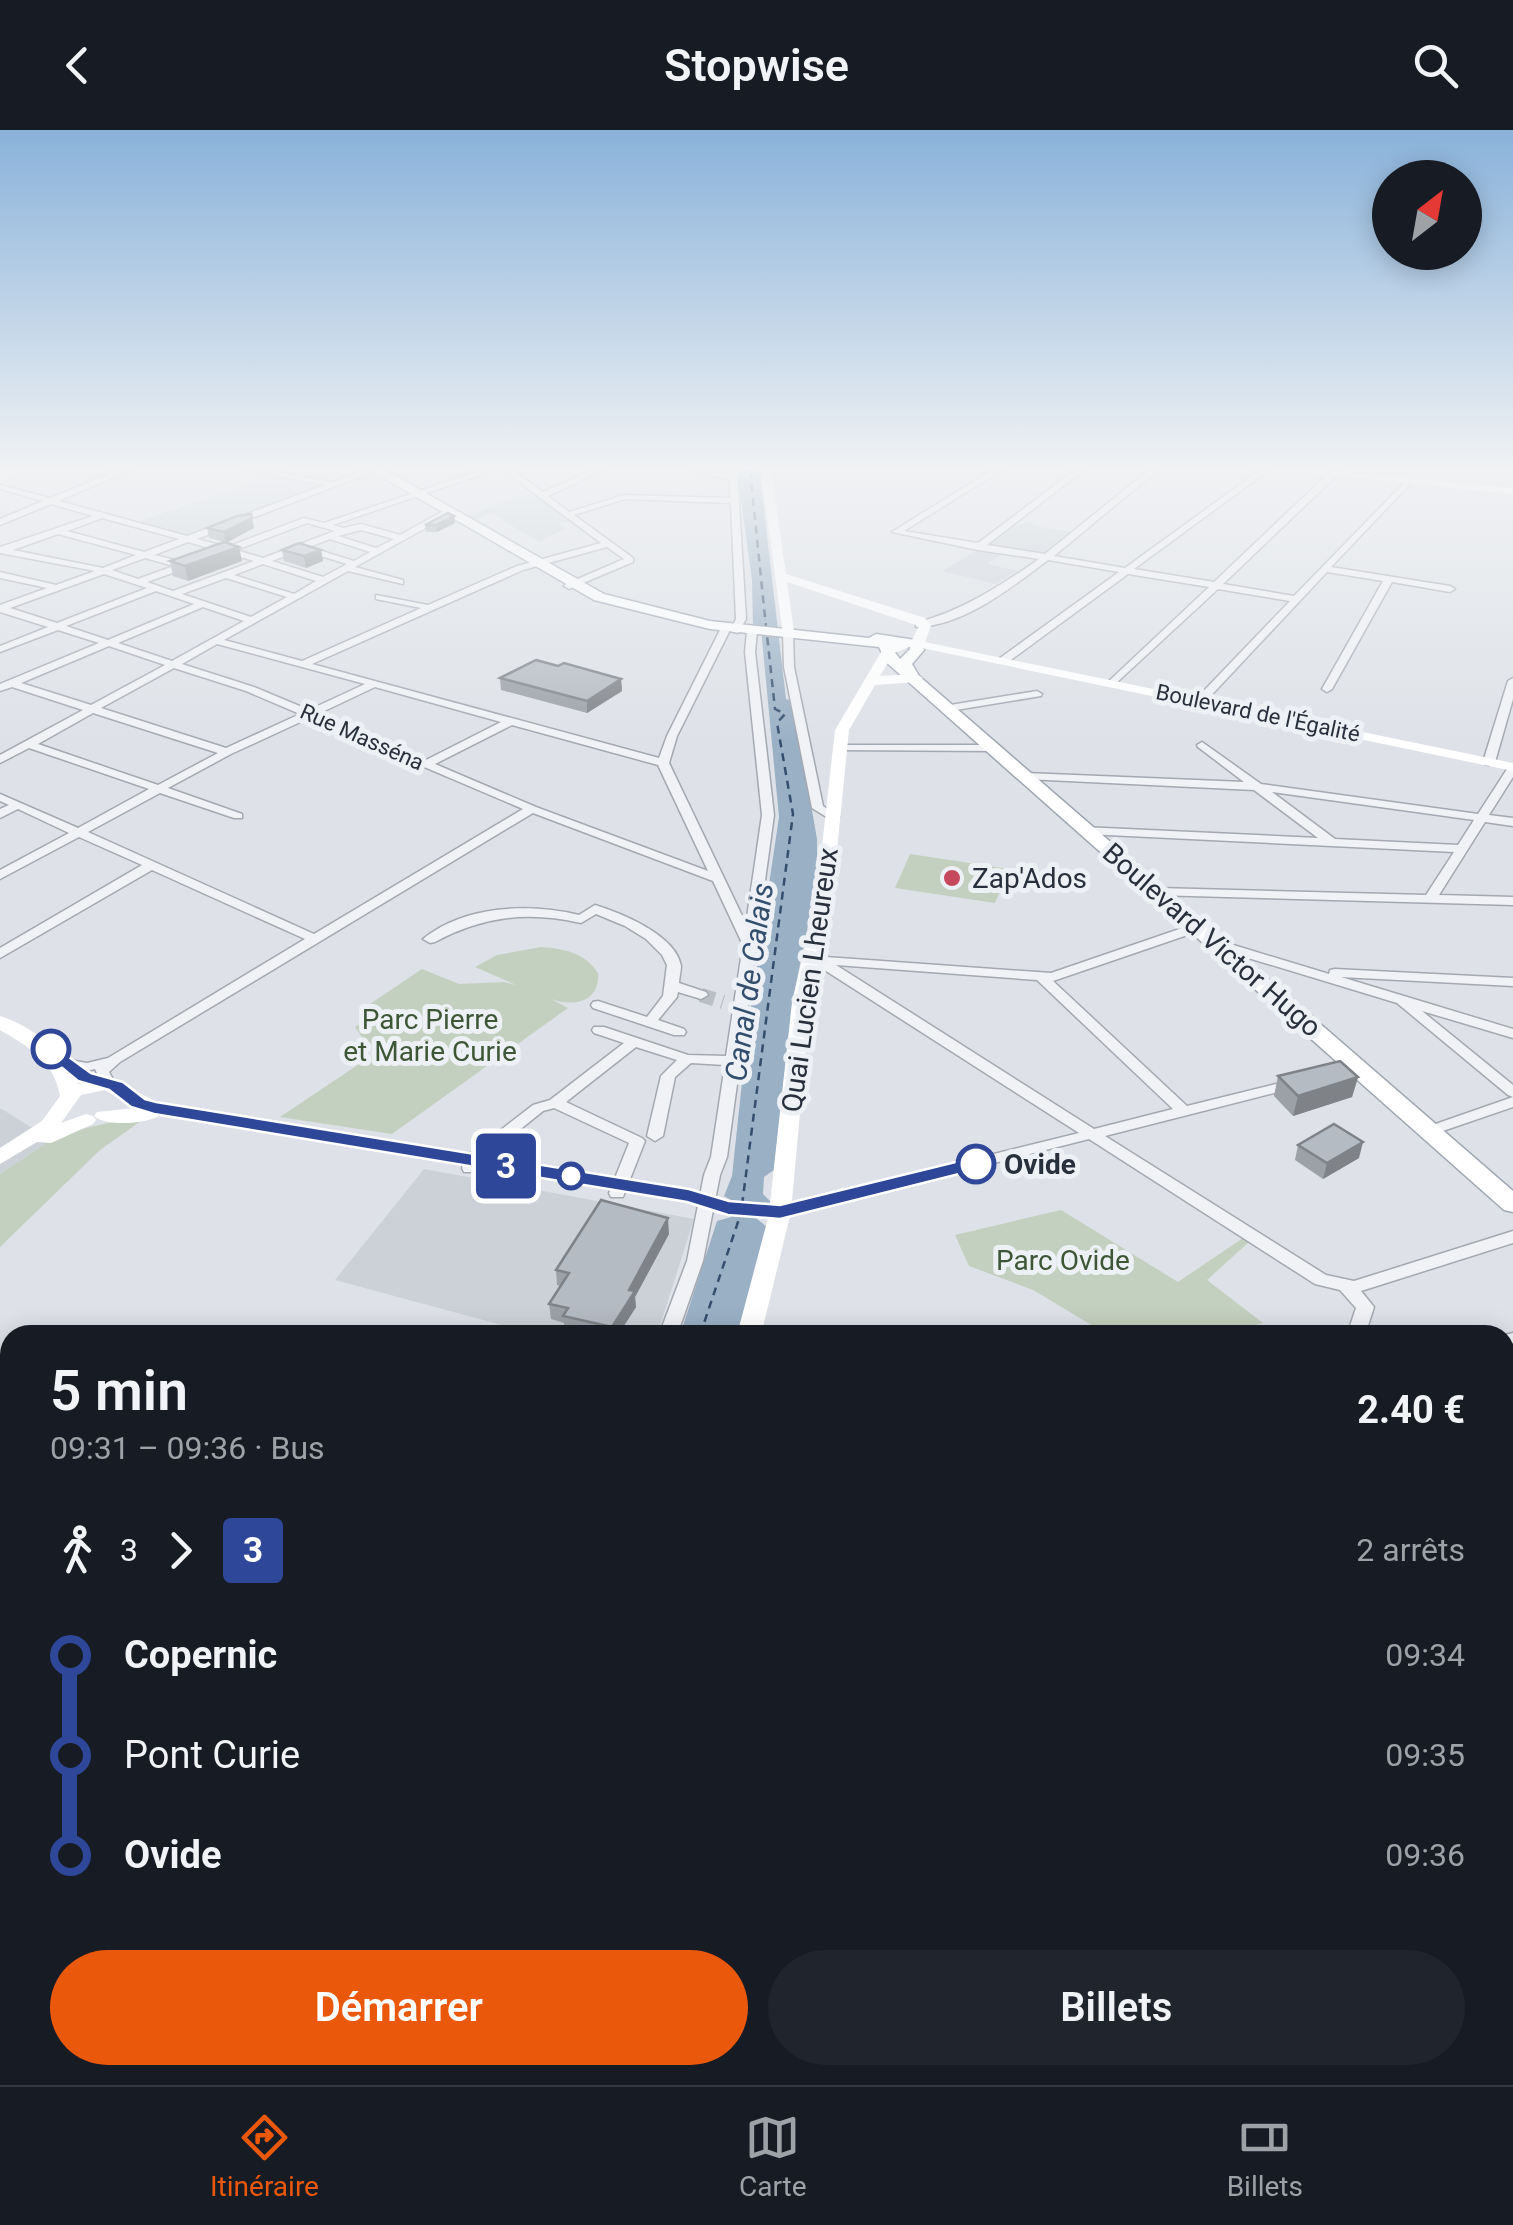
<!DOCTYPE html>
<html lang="fr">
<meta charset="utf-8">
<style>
body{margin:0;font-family:Roboto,sans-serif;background:#20242c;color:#f1f3f6;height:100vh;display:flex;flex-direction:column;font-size:38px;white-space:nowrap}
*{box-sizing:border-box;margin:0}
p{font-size:32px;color:#9ea1a6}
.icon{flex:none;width:55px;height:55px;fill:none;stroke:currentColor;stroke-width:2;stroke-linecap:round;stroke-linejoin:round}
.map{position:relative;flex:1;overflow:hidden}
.panel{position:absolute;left:0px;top:1195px;width:1515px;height:760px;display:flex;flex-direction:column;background:#171b24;border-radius:30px 30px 0 0;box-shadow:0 5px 25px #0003}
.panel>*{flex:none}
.badge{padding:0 20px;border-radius:8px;font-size:35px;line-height:65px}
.needle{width:65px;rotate:31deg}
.controls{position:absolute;left:1372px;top:30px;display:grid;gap:20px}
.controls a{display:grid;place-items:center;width:110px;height:110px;border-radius:50%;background:#171b24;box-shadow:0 5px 25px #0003;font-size:50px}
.map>.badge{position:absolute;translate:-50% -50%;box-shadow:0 0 0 5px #fff}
.legs{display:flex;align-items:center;gap:15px;height:110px;padding:0 50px;font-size:32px}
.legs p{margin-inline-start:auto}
.summary{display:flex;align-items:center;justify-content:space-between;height:170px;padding:0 50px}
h1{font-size:55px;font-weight:600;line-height:75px}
.cta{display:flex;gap:20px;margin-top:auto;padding:20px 50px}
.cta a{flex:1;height:115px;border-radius:60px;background:#ea580c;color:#fff;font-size:40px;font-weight:600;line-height:115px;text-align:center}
.cta a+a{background:#20242c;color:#f1f3f6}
ul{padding:0 50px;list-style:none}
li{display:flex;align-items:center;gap:35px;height:100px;font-size:38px}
li i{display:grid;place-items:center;width:15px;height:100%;margin:0 12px;background:currentColor}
li i::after{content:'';width:25px;height:25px;margin:-12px;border:8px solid;border-radius:50%;background:#171b24}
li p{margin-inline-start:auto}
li:first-child i{background:linear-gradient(#0000 50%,currentColor 0)}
li:last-child i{background:linear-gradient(currentColor 50%,#0000 0)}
header{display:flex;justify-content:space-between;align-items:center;height:130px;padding:0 50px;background:#171b24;font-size:45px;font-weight:600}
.tab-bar{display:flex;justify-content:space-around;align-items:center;height:140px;border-top:2px solid #363941;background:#171b24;font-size:28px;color:#9ea1a6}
.tab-bar a{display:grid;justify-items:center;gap:5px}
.tab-bar .active{color:#ea580c}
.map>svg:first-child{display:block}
.built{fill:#ccd1d8}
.green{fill:#c4d0bf}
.water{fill:#9ab0c5}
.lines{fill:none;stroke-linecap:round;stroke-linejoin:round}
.ferry-far1{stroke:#344f6e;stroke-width:2.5;stroke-dasharray:8 6;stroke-linecap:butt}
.ferry{stroke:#344f6e;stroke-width:4;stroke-dasharray:19 15;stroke-linecap:butt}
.street-tunnel{stroke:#babec5;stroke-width:14;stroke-dasharray:14 8;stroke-linecap:butt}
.street-casing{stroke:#a4a8b1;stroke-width:3}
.primary-casing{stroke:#9ea6b2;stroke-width:3}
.street{fill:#f0f2f5;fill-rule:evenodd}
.secondary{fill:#fff;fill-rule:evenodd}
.primary{fill:#fff;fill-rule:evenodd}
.rail-casing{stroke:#78818f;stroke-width:10}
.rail{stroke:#edf0f4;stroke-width:6;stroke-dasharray:18;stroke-linecap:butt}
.wall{fill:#9ca1a8}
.shaded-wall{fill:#7f8388}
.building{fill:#b5bbc3;stroke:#7f8388;stroke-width:2.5}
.line-1{fill:#2e4799;stroke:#fff;stroke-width:2.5}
.poi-dot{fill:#c6485d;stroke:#edf0f4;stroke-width:4}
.stop-1-dot{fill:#fff;stroke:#2e4799;stroke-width:5}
.labels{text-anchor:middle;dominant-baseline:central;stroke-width:10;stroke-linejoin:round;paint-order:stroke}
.far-street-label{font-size:22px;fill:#28303d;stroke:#edf0f4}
.poi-label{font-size:28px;fill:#28303d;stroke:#edf0f4;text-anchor:start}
.street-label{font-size:28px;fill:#28303d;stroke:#edf0f4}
.park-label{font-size:28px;fill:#3d5736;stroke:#edf0f4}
.stop-label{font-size:28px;font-weight:bold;fill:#28303d;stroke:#edf0f4;text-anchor:start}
.water-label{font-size:30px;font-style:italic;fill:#344f6e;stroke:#edf0f4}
</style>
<header><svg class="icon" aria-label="back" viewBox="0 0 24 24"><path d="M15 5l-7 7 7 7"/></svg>Stopwise<svg class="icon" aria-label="search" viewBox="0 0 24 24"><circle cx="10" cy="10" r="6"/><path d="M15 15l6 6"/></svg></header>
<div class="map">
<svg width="1513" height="1955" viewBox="0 0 1513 1955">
<rect width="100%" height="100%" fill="#dee1e7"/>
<g class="built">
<polygon points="275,347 323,357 192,406 139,391"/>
<polygon points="536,365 571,391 557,394 566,398 539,412 492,384 477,389 467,387 520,366"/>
<polygon points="1027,392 1041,397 1072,402 1043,425 989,416 1014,397"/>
<polygon points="979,419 1003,423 987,434 1017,441 995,454 943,441"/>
<polygon points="0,978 29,996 60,1004 0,1044"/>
<polygon points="424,1039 694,1089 657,1205 539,1205 335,1150"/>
<polygon points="0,1675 10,1678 10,1895 0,1891"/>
<polygon points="1505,1682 1513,1684 1513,1918 1505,1930"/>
<polygon points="370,1945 882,1945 911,1955 365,1955"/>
<polygon points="1155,1945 1494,1945 1487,1955 1184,1955"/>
</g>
<g class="green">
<polygon points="910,724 1009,739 995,773 895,758"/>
<path d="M541,817C564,819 584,822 598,843C600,873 573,877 551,869L568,878L392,1004L280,987L374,924L355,897L368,888L364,885L368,881L361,880L422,839L459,854L504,852L516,855L475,837L497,825Z"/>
<polygon points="121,990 141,991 100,1020 0,1117 0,1044 60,1004"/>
<polygon points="1061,1080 1178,1152 1243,1108 1249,1112 1207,1150 1263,1193 1219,1205 1140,1205 1129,1199 1108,1205 1033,1160 969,1136 955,1105"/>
<polygon points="0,1396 10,1399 10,1576 0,1572"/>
<polygon points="1505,1493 1513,1499 1513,1618 1505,1610"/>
<polygon points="0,1891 10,1895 10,1945 115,1945 140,1955 0,1955"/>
<polygon points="882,1945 1018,1945 1047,1955 911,1955"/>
</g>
<polygon class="water" points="737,340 757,340 760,345 786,569 793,571 817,709 817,751 793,869 774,1040 764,1047 763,1064 772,1073 760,1073 757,1089 767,1097 737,1205 680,1205 717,1091 731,1087 735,1072 724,1066 732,1046 748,896 779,687 761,499 753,495 752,450"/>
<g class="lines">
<g class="ferry-far1">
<polyline points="750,340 766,497"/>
<polyline points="742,1075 793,684 777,593 785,584 775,579 767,505"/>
<polyline points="700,1205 741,1083"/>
</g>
<polyline class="ferry" points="294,1955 299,1945"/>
<polyline class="street-tunnel" points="701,865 723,872"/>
<defs>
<g id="street">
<path d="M119,340H130L59,371L187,406L325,355L246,340H264L333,352L366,340H378L197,409L227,417L304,388L324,393L482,340H494L333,395L343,398L361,394L400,405L445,380H451V384L355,437L403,450V454L348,441L224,510L302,531L421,478L376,469V465L428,475L517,436L601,413L503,340H512L543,362L593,340H604L548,366L569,382L624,365L730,368V350L692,340H708L729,345V340H737L746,489L738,503L730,501L736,489L731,373L625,369L574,385L633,428V432L569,459L564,456L566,454L624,429L607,417L523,440L312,534L659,628L667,606L721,498L729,496L731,498L677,606L669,633L746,794L762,685L745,522L747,501L752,498L757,501L755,522L774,685L727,1027L720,1045L703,1131L677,1205H659L687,1131L704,1045L711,1027L725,935L691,933L675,947L663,1006L655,1011L647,1006L661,946L677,930L636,917L566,972L642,1008L645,1011L623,1067H611L609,1063L629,1013L554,978L543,981L480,1032L476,1042H464L462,1038L467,1026L533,975L550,970L624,913L594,903L592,900L594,897H604L688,925L726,926L743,815L713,751L533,683L120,932L109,942L115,953L113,956H103L95,939L87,941L65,937L63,934L70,930L87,933L108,928L305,809L152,740L0,828V818L142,735L79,707L0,749V740L69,703L18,679L0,688V679L9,675L0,671V664L78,698L149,659L29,618L0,633V625L83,580L12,557L0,561V554L99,513L58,500L0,522V516L48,497L0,482V475L47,458L0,448V442L56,455L95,441L0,423V417L93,386L51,374L0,395V389L43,371L0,359V355L50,368ZM102,388L179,409L144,422L67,401ZM307,393L335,401L263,428L236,420ZM361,400L394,409L376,418L338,406ZM58,404L136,425L103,438L13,420ZM330,409L370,422L354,431L309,417ZM188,412L254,431L173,461L147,452L189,437V433L154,425ZM301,420L347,434L323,447L272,431ZM145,428L174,436L138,449L112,440ZM263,434L316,451L294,464L234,445ZM104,444L147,458L57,493L10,478ZM226,448L287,467L251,487L182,464ZM156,461L194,474L108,510L66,496ZM203,477L244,491L172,531L118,513ZM217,514L365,554L309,580L254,557L182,534ZM109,516L165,535L91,575L21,553ZM174,538L246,561L300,584L226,618L101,578ZM375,557L501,592L426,630L318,584ZM93,583L218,623L158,655L38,614ZM309,588L523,679L314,804L88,702L160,663L234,688H242V684L168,658L231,624ZM512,595L658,635L708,741L536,677L435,634Z"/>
<path d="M992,340H1002L904,401L978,413L1075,340H1084L987,415L1045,424L1149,340H1158L1054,426L1125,438L1260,340H1269L1134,439L1214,452L1330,342H1336V346L1223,454L1294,466L1408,349L1412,351L1411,353L1331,437L1450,456L1455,459L1450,462L1392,452L1332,559L1327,562L1322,559L1383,451L1327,442L1204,573H1196V569L1290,471L1218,459L1113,556L1108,553L1109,551L1209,457L1128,444L1008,532H1000V528L1119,442L1048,430C1011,458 963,496 916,497V493C962,481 1000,456 1039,429L978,420L892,402Z"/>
<polygon points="788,499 793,502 794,537 823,676 839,687 833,691 812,678 784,537 783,502"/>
<polygon points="1513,548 1513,569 1495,632 1489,635 1485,634 1483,632 1508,551"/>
<polygon points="1037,561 1042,564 1041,566 950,581 945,578 950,575"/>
<path d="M1202,612L1261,654L1478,684L1509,636L1513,635V647L1489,685L1513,688V696L1485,692L1439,765L1513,767V775L1154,765V759L1158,758L1426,765L1454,722L1087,704L1081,700L1083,697L1318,708L1254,660L1026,649L1020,646L1026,643L1244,652L1198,617L1197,615ZM1272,662L1474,690L1458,715L1335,709Z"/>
<polygon points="840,615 995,615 1000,618 995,621 836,620 836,616"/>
<path d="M595,775C621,783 676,805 681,836C681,842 679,847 679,853L706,862L708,865L701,869L678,862L677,867L658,890L684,899L686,902L684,905H674L593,878L591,875L593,872L598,871L647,887L663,866L667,835L662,825L646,809L625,796L596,784L581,793C528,781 483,786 435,812L430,813L423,809C465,775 529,773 579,785Z"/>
<path d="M1197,793L1202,794L1203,797L1202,800L1053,851L1187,976L1296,949L1303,953L1301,956L1105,1006L1326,1145L1354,1151L1513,1101V1113L1361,1161L1374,1177L1365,1205H1347L1356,1178L1340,1160L1315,1154L1089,1009L780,1087L774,1086L772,1082L780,1077L1079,1003L812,832L810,829L812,826L1051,843ZM836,835L1037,850L1173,979L1094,999Z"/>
<polygon points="1217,810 1329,844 1330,840 1335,839 1513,848 1513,856 1341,847 1513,899 1513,908 1422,881 1513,955 1513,967 1508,965 1397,873 1212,817 1210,814 1212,811"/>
<polygon points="1513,967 1513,977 1434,1004 1424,1004 1421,1001 1424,998"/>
<polygon points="1513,1203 1513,1216 1505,1218 1505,1205"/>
<polygon points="1505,1385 1513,1388 1513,1409 1505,1406"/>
<polygon points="1505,1621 1513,1624 1513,1649 1505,1646"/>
<polygon points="243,1945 270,1945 266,1955 239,1955"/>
</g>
<path id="primary" d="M370,340H385L604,464L710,491L869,508L876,504L922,511L924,520L912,534L919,546L1513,1061V1082L1504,1080L887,533L879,517L710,499L594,470ZM895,515L910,517V519L900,529L893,520Z"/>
</defs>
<use href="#street" class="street-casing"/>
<use href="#primary" class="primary-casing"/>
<use href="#street" class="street"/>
<g class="secondary">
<polygon points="12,340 28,340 0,351 0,344"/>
<path d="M761,340H771L786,444L925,488L931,496L925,512L1513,633V641L912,516L894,523L880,546L916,544L923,548L916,552L875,555L849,600L832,770L810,872L791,1082L761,1205H737L768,1088L718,1084L687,1073L161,985C147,994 107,997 94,986L97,982L135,978L105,960L81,965L61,993L86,984L93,986L96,990L93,994L51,1013L37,1012L0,1034V1018L42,991L60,966C54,931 29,917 0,900V886C32,896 67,923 78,954L108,947L157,972L689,1059L728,1071L770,1074L792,872L816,770L835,600L884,517L912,510L919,496L787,452L794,502L783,505Z"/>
<polygon points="1283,340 1324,340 1513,358 1513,364"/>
<polygon points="345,1945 380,1945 376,1955 341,1955"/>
</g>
<use href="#primary" class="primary"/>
<defs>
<g id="rail">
<polyline points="0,1589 10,1592"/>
<polyline points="1058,1945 1087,1955"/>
</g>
</defs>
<use href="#rail" class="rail-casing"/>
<use href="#rail" class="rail"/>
</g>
<g class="wall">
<polygon points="454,386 455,393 437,402 426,402 425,395"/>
<polygon points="207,398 254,398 226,413 242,431 188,451 173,446 170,431 224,412 209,408"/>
<polygon points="282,420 321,420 323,431 306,438 284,431"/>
<polygon points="558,536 621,549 622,561 587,583 501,560 500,548"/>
<polygon points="1278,946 1358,947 1352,967 1293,986 1274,966"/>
<polygon points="1298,1015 1359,1028 1323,1049 1295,1030"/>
<polygon points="669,1104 635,1167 636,1177 618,1205 579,1205 565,1202 564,1193 551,1189 549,1174 560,1156 557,1155 556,1140"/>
</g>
<g class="shaded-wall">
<polygon points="454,386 455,393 437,402 436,395"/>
<polygon points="252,388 254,398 226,413 224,402"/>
<polygon points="239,417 242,431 188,451 185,436"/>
<polygon points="321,420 323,431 306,438 304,426"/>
<polygon points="621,549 622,561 587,583 587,571"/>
<polygon points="1358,947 1352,967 1293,986 1298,966"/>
<polygon points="1363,1012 1359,1028 1323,1049 1327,1033"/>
<polygon points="668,1088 669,1104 635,1167 636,1177 618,1205 613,1205 612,1197 629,1160"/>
</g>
<g class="building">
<polygon points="448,383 454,386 436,395 425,395"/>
<polygon points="251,384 252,388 224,402 207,398 237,386"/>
<polygon points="224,412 239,417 185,436 170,431"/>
<polygon points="299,413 321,420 304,426 282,420"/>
<polygon points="536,530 558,536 564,533 621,549 587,571 500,548"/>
<polygon points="1340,931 1358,947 1298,966 1278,946"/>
<polygon points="1334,994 1363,1012 1327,1033 1298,1015"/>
<polygon points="601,1070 668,1088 629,1160 635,1161 612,1197 563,1186 568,1178 549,1174 569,1143 556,1140"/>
<polygon points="1505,1700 1512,1707 1505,1712"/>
</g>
<linearGradient id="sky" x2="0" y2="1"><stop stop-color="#89b2da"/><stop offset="0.55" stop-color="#f0f2f4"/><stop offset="1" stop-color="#f0f2f4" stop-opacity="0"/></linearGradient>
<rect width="1513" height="614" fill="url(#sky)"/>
<polygon class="line-1" points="51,914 91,943 123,952 145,969 156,972 689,1059 729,1071 780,1075 976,1027 986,1034 983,1038 780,1089 728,1085 687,1072 154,984 131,977 109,960 78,951 44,923 41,919"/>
<circle class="poi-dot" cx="952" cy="748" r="10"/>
<g class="stop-1-dot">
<circle cx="51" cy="919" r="18"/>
<circle cx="976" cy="1034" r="18"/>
<circle cx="571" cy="1046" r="12"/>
</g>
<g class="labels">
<g class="far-street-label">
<text transform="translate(1258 583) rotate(12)">Boulevard de l'Égalité</text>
<text transform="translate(362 607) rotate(24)">Rue Masséna</text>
</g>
<g class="poi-label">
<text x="972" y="748">Zap'Ados</text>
</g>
<g class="street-label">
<text transform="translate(1212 810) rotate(41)">Boulevard Victor Hugo</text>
<text transform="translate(810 850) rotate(-82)">Quai Lucien Lheureux</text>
</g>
<g class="park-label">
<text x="430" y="889">Parc Pierre<tspan x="430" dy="32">et Marie Curie</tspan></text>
<text x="1063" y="1130">Parc Ovide</text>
</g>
<g class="stop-label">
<text x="1004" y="1034">Ovide</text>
</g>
<g class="water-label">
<text transform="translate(749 852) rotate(-82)">Canal de Calais</text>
</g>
</g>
</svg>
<div class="controls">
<a><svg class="needle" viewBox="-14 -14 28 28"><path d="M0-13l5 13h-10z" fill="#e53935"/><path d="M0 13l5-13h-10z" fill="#9ea1a6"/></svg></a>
</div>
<b class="badge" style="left:506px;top:1036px;background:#2e4799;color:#fff">3</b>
<section class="panel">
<div class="summary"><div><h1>5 min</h1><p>09:31 – 09:36 · Bus</p></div><b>2.40 €</b></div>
<div class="legs"><svg class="icon" aria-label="walk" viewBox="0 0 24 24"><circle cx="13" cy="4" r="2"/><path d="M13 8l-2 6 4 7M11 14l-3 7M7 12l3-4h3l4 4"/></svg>3<svg class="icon" aria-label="forward" viewBox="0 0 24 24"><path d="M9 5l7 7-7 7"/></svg><b class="badge" style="background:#2e4799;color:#fff">3</b><p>2 arrêts</p></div>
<ul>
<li><i style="color:#2e4799"></i><b>Copernic</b><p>09:34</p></li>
<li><i style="color:#2e4799"></i><span>Pont Curie</span><p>09:35</p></li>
<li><i style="color:#2e4799"></i><b>Ovide</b><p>09:36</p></li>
</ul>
<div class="cta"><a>Démarrer</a><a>Billets</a></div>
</section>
</div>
<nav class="tab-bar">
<a class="active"><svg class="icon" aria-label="directions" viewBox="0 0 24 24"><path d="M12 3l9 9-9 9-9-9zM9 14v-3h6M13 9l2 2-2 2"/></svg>Itinéraire</a>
<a><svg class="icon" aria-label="map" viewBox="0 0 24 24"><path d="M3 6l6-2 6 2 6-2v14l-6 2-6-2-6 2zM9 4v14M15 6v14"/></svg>Carte</a>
<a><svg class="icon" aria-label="tickets" viewBox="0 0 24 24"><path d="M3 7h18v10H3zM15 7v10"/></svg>Billets</a>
</nav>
